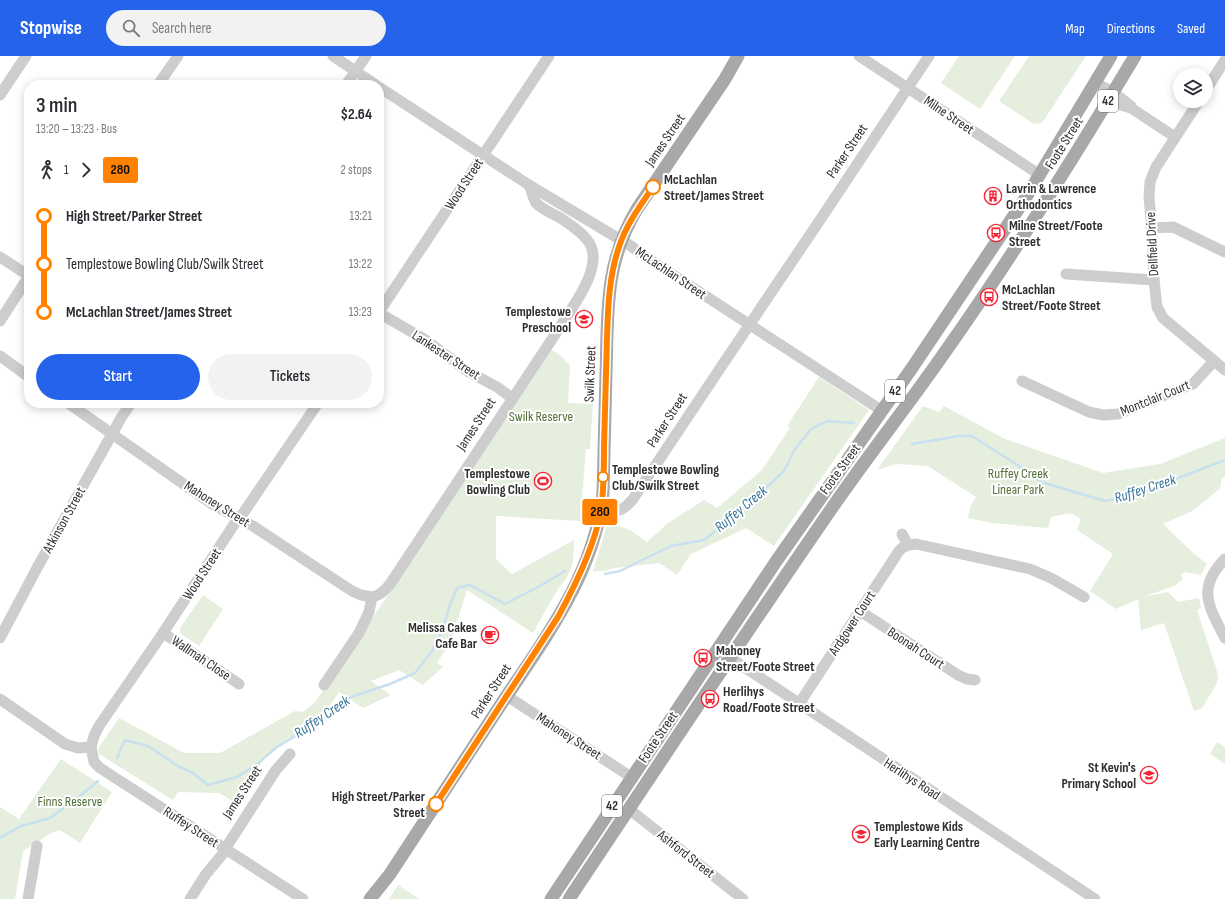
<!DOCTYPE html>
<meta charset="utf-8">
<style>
body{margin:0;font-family:"Sofia Sans Condensed",sans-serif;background:#f2f2f3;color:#2b2b33;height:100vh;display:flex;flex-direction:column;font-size:15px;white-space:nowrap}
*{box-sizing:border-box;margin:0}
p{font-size:13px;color:#7c7c81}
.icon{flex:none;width:22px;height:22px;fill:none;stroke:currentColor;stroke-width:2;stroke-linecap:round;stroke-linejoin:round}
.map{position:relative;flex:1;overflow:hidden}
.side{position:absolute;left:24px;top:24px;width:360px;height:328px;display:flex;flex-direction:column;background:#fff;border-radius:16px;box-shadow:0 2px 10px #0003}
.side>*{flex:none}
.badge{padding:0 8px;border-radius:3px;font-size:14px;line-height:26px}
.fabs{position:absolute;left:1173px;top:12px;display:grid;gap:8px}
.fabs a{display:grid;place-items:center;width:40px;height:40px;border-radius:50%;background:#fff;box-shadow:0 2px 10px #0003;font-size:20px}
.map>.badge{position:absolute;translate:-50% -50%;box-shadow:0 0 0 2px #fff}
.legs{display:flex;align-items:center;gap:6px;height:44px;padding:0 12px;font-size:13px}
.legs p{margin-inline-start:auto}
.head{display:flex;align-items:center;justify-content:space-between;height:68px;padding:0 12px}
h1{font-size:22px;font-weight:600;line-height:30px}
.action{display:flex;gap:8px;margin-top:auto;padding:8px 12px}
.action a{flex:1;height:46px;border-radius:24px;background:#2563eb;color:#fff;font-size:16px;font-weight:600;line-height:46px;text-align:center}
.action a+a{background:#f2f2f3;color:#2b2b33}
ul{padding:0 12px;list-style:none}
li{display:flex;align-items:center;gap:14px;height:48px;font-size:15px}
li i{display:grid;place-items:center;width:6px;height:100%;margin:0 5px;background:currentColor}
li i::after{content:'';width:10px;height:10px;margin:-5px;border:3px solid;border-radius:50%;background:#fff}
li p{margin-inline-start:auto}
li:first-child i{background:linear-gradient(#0000 50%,currentColor 0)}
li:last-child i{background:linear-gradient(currentColor 50%,#0000 0)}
header{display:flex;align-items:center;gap:24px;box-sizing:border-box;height:56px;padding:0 20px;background:#2563eb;color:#fff}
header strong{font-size:19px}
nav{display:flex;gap:22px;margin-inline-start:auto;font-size:14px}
.search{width:280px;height:36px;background:#f2f2f3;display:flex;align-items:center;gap:10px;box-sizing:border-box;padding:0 14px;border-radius:22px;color:#7c7c81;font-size:15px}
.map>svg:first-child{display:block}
.green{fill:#e6eedd}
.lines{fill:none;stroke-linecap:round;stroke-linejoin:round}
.stream{stroke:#c8e0ef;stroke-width:2.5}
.minor{stroke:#cdcdcd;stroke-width:11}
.major{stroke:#a8a8a8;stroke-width:13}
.line-1-casing{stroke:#fff;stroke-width:9}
.line-1{stroke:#ff8200;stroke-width:6}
.stop-1-dot{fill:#fff;stroke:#ff8200;stroke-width:2}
.labels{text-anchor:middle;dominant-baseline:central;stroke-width:4;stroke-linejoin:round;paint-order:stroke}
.shield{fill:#fff;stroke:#6e6e6e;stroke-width:1}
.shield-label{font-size:13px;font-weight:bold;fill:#303030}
.street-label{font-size:14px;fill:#303030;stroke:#fff}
.stop-label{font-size:14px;font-weight:bold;fill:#303030;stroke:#fff;text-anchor:start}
.poi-label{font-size:14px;font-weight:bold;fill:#303030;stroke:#fff;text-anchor:start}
.park-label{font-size:14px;fill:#537039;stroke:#fff}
.water-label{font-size:15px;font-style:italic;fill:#36739a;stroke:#fff}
</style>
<header>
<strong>Stopwise</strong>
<div class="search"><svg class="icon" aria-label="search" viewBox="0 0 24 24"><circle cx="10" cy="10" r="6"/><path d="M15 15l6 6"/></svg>Search here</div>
<nav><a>Map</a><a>Directions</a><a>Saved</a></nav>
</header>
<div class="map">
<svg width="1225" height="843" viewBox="0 0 1225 843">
<rect width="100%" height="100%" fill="#fff"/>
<g class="green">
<polygon points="959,0 1015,0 980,53 941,27"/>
<polygon points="1029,0 1086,0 1042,67 1034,68 999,45"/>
<polygon points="550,293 561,300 570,310 568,347 593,348 590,393 586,393 580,465 496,460 496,503 512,518 574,484 573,507 567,521 556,536 533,577 467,534 451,585 437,607 443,611 423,629 399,614 371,625 391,639 363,652 339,636 321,663 314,669 277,691 265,701 236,747 219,737 178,736 173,744 99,698 98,693 119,662 184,697 220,697 295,655 303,656 316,645 422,489"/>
<polygon points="819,321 869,354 774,490 746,472 691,498 677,519 659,507 615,512 604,515 593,515 608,466 630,474 647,486 668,467 704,444 717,452 762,414 790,372 787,370"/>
<polygon points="923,350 939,356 944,350 1005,383 1103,417 1160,408 1225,382 1225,421 1222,422 1220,433 1217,435 1192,455 1163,468 1192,496 1207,508 1201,519 1185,516 1181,518 1183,523 1174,530 1143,541 1168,536 1178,546 1199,542 1201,552 1197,554 1217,615 1218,623 1216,629 1202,652 1194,655 1164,567 1141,574 1138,543 1116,553 1090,535 1113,498 1077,474 1081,463 1070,457 1051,461 1048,472 992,467 968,462 970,451 976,441 928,410 897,408 877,414"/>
<polygon points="203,539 223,553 199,590 181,578 180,572"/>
<polygon points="1217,686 1225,691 1225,708 1210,698"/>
<polygon points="61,703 112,736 80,787 60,774 51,777 23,795 15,843 0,843 0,751 19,763"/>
<polygon points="398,829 419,843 389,843"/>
</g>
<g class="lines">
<g class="stream">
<polyline points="912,388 959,380 972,380 1016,408 1041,426 1105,445 1130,441 1225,404"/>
<polyline points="605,518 620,515 671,490 704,484 739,457 784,415 795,393 811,373 827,365 854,367"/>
<polyline points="117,702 125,684 148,690 178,710 193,717 208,729 237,721 256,709 277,691 314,669 351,641 390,628 415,617 432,595 442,575 450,549 457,532 470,529 505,548 540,530 565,515"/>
<polyline points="0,782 21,770 50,762 76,743 98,725"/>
</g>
<g class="minor">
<polyline points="333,0 376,29"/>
<polyline points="859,0 1040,119"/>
<polyline points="1095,27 1113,36 1131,50"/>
<polyline points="158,29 178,0"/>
<polyline points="346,29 366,0"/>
<polyline points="379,31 529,129 631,190 647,202 881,354"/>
<polyline points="1206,34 1225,4"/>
<polyline points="0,39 26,0"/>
<polyline points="1199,45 1156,111 1150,126 1149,142 1152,172 1154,224 1157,251 1163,262 1225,314"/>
<polyline points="1106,48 1121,49 1131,52 1175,81"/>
<polyline points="1152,172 1173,171 1225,196"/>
<polyline points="0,201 29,220"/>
<polyline points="1066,218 1154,224"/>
<polyline points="379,256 549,0"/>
<polyline points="379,257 424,283 469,316 497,331 512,342"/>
<polyline points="0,265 29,220"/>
<polyline points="0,300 29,321"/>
<polyline points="1022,325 1089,356 1103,359 1118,358 1193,328 1214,305"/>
<polyline points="68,347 212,448 253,470 352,535 361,539 372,541"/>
<path d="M601,454C617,457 623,455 633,443L723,308L822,161L929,0"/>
<polyline points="908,489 916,488 1030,513 1051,522 1084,541"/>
<path d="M1225,503C1196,532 1209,551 1225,582"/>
<polyline points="860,555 958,619 967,623 975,624"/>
<polyline points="163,577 239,628"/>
<polyline points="0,582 37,512 121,362 131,347"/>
<polyline points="717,593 1095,843"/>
<path d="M324,629L359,577L369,556L372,541C385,538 391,527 398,516L560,271C572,251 606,209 588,185C582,176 571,169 562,163C554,158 543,154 536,147C533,142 532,135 529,129"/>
<polyline points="507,640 631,721"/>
<polyline points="0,643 65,688 78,692 91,691"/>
<polyline points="799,648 899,495 902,492 908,489 902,478"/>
<polyline points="629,753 743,843"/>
<polyline points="223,792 227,790 276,714 290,698"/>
<polyline points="28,843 37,790"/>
<polyline points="190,843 206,818 226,794"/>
<polyline points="303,843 100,712 94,706 91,691 94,680 99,670 163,577 235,467 242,459 318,347"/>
</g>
<g class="major">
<path d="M370,843L390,818C426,763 462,708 498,653C542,586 595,519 603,437C604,397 605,358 606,318C608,257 604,208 637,153L725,23L738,0"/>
<polyline points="551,843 777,504 912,312 1025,143 1111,0"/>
<path d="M569,843C657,711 744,579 834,449C870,397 909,348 945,296C1013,200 1075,100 1135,0"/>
</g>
</g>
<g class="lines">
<defs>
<path id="line-1" d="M436,748L558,561C575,530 595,489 601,454C604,434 604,412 604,391C605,354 606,318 607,281C608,251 609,220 619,191C626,169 640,150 653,131"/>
</defs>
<use href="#line-1" class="line-1-casing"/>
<use href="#line-1" class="line-1"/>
</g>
<defs>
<symbol id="building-ring" viewBox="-11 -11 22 22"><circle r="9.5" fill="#fff" stroke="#f42534" stroke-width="1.5"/><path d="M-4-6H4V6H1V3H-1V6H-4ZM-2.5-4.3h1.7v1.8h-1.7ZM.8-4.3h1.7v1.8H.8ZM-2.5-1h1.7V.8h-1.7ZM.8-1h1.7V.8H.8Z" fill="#f42534"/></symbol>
<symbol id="bus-ring" viewBox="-11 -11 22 22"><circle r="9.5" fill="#fff" stroke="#f42534" stroke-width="1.5"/><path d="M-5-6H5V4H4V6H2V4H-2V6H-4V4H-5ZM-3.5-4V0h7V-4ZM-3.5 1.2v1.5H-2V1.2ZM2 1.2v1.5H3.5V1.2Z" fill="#f42534"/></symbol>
<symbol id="school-ring" viewBox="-11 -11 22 22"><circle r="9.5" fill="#fff" stroke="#f42534" stroke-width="1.5"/><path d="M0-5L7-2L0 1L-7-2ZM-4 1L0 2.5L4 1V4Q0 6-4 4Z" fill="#f42534"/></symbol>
<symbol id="stadium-ring" viewBox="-11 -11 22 22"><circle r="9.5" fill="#fff" stroke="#f42534" stroke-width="1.5"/><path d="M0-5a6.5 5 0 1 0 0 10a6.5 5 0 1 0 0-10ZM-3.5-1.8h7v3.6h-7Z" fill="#f42534"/></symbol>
<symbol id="cafe-ring" viewBox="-11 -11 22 22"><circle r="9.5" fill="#fff" stroke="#f42534" stroke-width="1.5"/><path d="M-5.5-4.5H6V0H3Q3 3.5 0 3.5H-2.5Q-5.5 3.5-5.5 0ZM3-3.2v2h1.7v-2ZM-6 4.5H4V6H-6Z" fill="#f42534"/></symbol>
</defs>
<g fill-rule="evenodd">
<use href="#building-ring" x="983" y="130" width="20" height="20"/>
<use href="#bus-ring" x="986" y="167" width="20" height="20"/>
<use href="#bus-ring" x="979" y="231" width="20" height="20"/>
<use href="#school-ring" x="574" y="253" width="20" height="20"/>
<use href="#stadium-ring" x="533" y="415" width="20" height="20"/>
<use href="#cafe-ring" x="480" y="569" width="20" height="20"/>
<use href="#bus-ring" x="693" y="592" width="20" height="20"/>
<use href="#bus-ring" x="700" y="633" width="20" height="20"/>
<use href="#school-ring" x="1139" y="709" width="20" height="20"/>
<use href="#school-ring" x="851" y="768" width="20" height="20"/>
</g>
<g class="stop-1-dot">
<circle cx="653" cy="131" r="7"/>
<circle cx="603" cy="421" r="5"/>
<circle cx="436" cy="748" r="7"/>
</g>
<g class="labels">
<g class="shield">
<rect x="1098" y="34" width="20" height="22" rx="3"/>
<rect x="885" y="324" width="20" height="22" rx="3"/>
<rect x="602" y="739" width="20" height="22" rx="3"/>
</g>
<g class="shield-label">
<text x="1108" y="45">42</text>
<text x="895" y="335">42</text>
<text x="612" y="750">42</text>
</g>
<g class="street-label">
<text transform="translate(949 59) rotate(34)">Milne Street</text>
<text transform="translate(665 84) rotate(-56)">James Street</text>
<text transform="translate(1064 87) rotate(-58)">Foote Street</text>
<text transform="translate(847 95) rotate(-56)">Parker Street</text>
<text transform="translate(464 128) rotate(-57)">Wood Street</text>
<text transform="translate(1152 188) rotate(-93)">Dellfield Drive</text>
<text transform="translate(671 217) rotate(34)">McLachlan Street</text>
<text transform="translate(446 299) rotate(33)">Lankester Street</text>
<text transform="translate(590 318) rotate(-88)">Swilk Street</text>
<text transform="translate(1155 342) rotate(-22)">Montclair Court</text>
<text transform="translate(667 364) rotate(-57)">Parker Street</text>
<text transform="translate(476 368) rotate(-57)">James Street</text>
<text transform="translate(840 413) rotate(-54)">Foote Street</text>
<text transform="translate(217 448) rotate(32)">Mahoney Street</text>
<text transform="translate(64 464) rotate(-61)">Atkinson Street</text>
<text transform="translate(202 518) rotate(-57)">Wood Street</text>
<text transform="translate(852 567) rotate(-57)">Ardgower Court</text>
<text transform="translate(916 592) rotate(33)">Boonah Court</text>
<text transform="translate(201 602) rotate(34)">Wallmah Close</text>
<text transform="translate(491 635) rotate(-57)">Parker Street</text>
<text transform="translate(569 680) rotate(33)">Mahoney Street</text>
<text transform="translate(658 681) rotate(-56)">Foote Street</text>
<text transform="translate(912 723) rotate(33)">Herlihys Road</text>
<text transform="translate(242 736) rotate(-57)">James Street</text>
<text transform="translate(191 771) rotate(33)">Ruffey Street</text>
<text transform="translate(686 798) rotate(38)">Ashford Street</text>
</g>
<g class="stop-label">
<text x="664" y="123">McLachlan<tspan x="664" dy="16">Street/James Street</tspan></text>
<text x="612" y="413">Templestowe Bowling<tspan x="612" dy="16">Club/Swilk Street</tspan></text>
<text x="425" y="740" text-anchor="end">High Street/Parker<tspan x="425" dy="16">Street</tspan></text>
</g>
<g class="poi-label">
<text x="1006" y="132">Lavrin &amp; Lawrence<tspan x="1006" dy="16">Orthodontics</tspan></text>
<text x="1009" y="169">Milne Street/Foote<tspan x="1009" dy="16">Street</tspan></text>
<text x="1002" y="233">McLachlan<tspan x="1002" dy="16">Street/Foote Street</tspan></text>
<text x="571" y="255" text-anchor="end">Templestowe<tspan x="571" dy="16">Preschool</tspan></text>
<text x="530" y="417" text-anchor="end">Templestowe<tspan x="530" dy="16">Bowling Club</tspan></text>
<text x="477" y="571" text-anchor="end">Melissa Cakes<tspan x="477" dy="16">Cafe Bar</tspan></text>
<text x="716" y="594">Mahoney<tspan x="716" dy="16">Street/Foote Street</tspan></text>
<text x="723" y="635">Herlihys<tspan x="723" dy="16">Road/Foote Street</tspan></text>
<text x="1136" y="711" text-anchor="end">St Kevin's<tspan x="1136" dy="16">Primary School</tspan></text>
<text x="874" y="770">Templestowe Kids<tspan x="874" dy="16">Early Learning Centre</tspan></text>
</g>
<g class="park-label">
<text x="541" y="360">Swilk Reserve</text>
<text x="1018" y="417">Ruffey Creek<tspan x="1018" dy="16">Linear Park</tspan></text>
<text x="70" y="745">Finns Reserve</text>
</g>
<g class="water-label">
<text transform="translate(1145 433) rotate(-18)">Ruffey Creek</text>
<text transform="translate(741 453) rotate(-40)">Ruffey Creek</text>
<text transform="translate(322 661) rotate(-34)">Ruffey Creek</text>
</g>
</g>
</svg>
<div class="fabs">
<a><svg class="icon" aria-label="layers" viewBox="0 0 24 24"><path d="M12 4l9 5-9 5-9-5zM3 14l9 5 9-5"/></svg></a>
</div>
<b class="badge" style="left:600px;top:456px;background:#ff8200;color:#111">280</b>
<section class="side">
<div class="head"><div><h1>3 min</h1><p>13:20 – 13:23 · Bus</p></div><b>$2.64</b></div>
<div class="legs"><svg class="icon" aria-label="walk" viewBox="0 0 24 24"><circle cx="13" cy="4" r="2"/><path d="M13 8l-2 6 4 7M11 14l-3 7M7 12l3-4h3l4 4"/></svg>1<svg class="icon" aria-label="forward" viewBox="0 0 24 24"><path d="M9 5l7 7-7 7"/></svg><b class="badge" style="background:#ff8200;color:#111">280</b><p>2 stops</p></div>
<ul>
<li><i style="color:#ff8200"></i><b>High Street/Parker Street</b><p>13:21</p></li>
<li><i style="color:#ff8200"></i><span>Templestowe Bowling Club/Swilk Street</span><p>13:22</p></li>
<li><i style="color:#ff8200"></i><b>McLachlan Street/James Street</b><p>13:23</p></li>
</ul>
<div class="action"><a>Start</a><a>Tickets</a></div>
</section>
</div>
